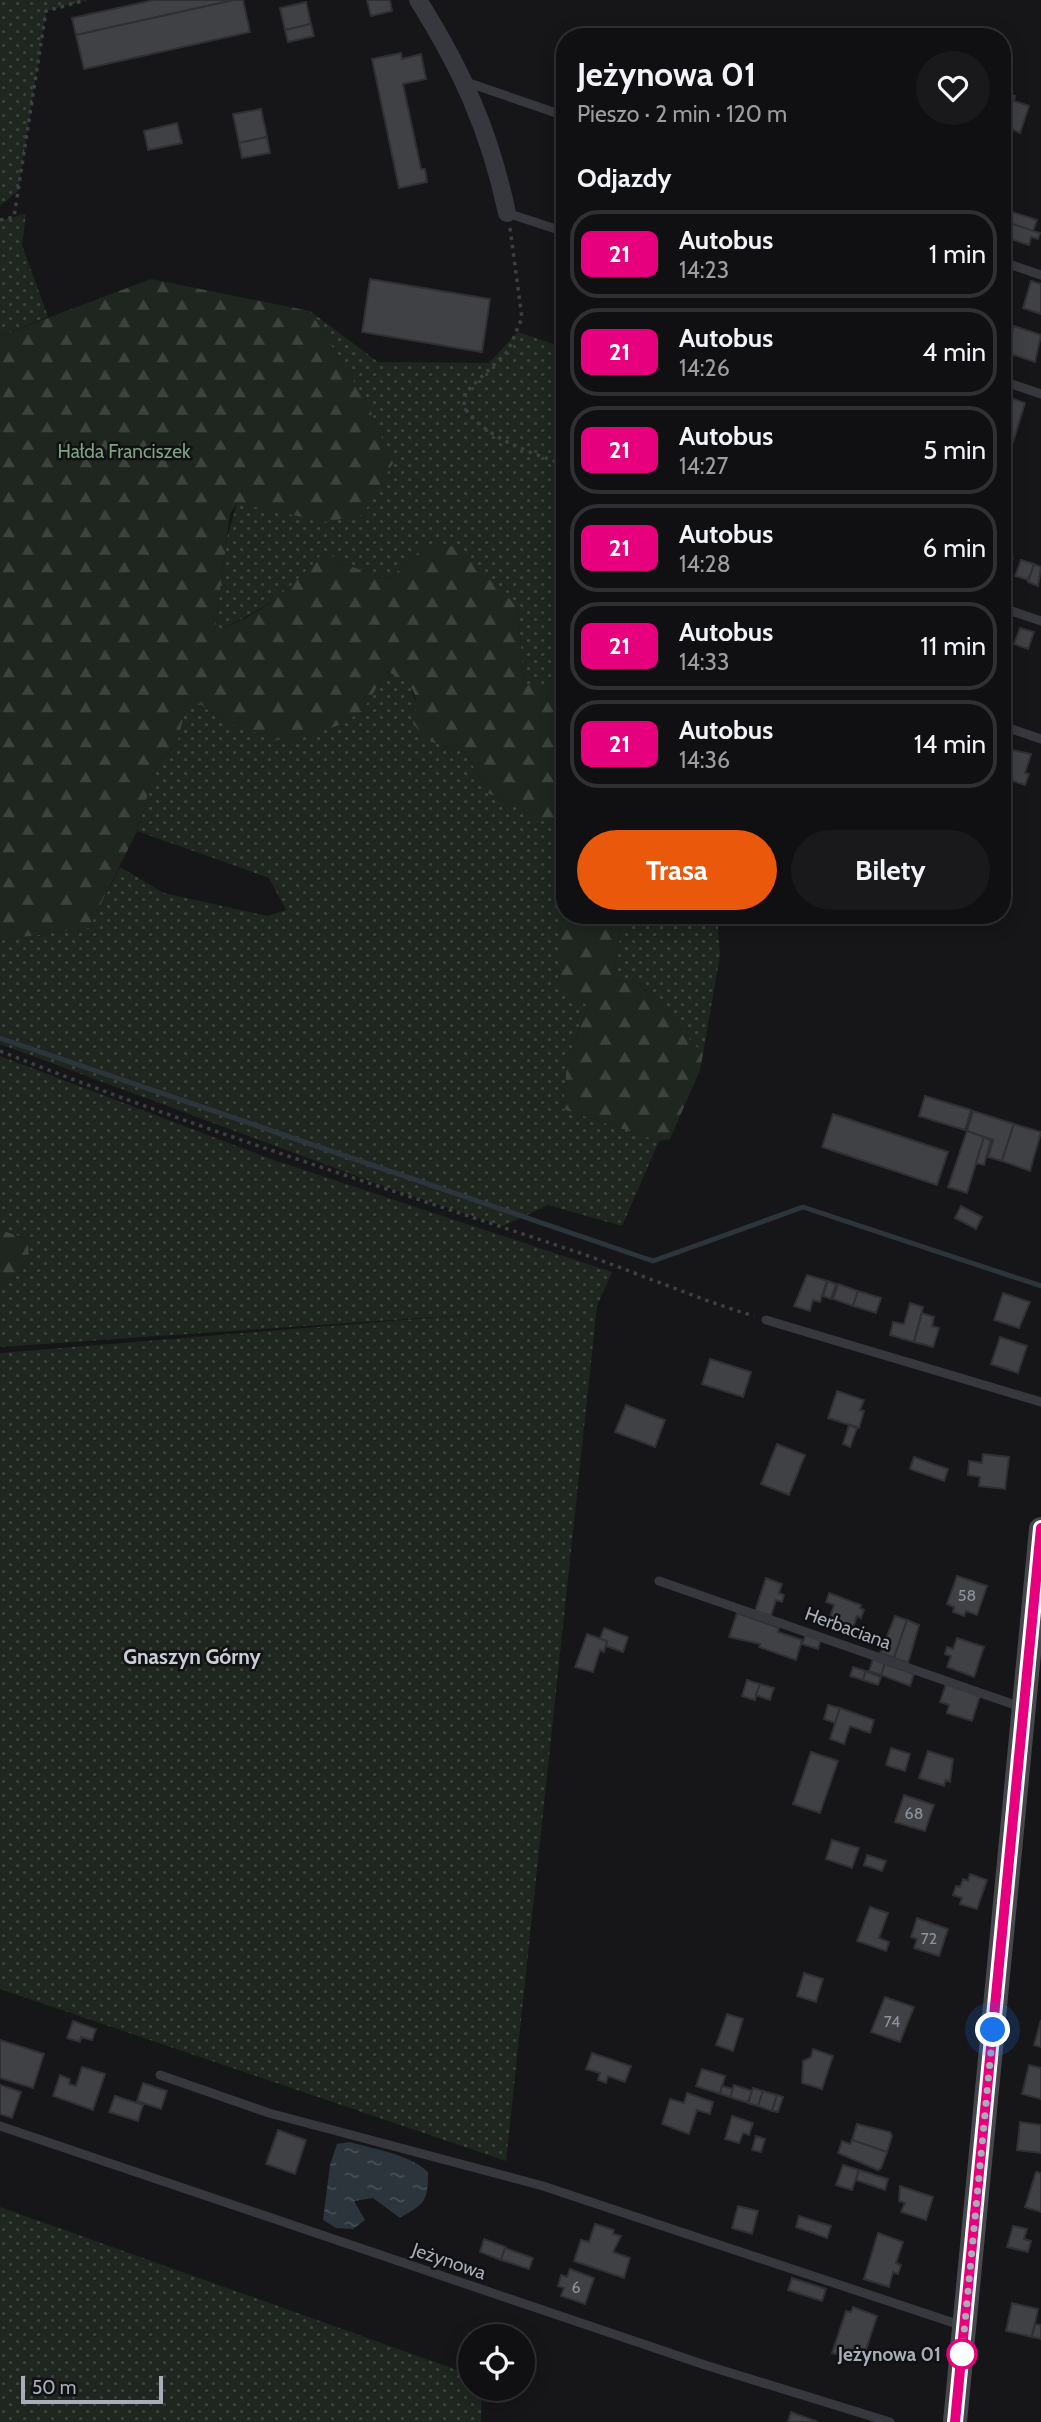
<!DOCTYPE html>
<html lang="pl">
<meta charset="utf-8">
<style>
body{margin:0;font-family:Cabin,sans-serif;background:#19191b;color:#f1f3f6;height:100vh;display:flex;flex-direction:column;font-size:26px;white-space:nowrap}
*{box-sizing:border-box;margin:0}
p{font-size:23px;color:#9c9d9f}
.icon{flex:none;width:38px;height:38px;fill:none;stroke:currentColor;stroke-width:2;stroke-linecap:round;stroke-linejoin:round}
.map{position:relative;flex:1;overflow:hidden}
.panel{position:absolute;left:556px;top:28px;width:455px;height:896px;display:flex;flex-direction:column;background:#101012;border-radius:28px;box-shadow:0 4px 18px #0003,0 0 0 2px #303032}
.panel>*{flex:none}
.badge{padding:0 14px;border-radius:10px;font-size:24px;line-height:46px}
.fabs{position:absolute;left:458px;top:2324px;display:grid;gap:14px}
.fabs a{display:grid;place-items:center;width:77px;height:77px;border-radius:50%;background:#101012;box-shadow:0 4px 18px #0003,0 0 0 2px #303032;font-size:35px}
.scale{position:absolute;left:21px;bottom:18px;width:142px;box-sizing:border-box;padding-left:7px;border:4px solid #a8adb8;border-top:0;font-size:19px;line-height:24px;white-space:nowrap;color:#a8adb8;-webkit-text-stroke:5px #111113;paint-order:stroke}
.you{position:absolute;width:35px;height:35px;margin:-18px;border:5px solid #fff;border-radius:50%;background:#1a73e8;box-shadow:0 0 0 10px #1a73e833}
.map>.badge{position:absolute;translate:-50% -50%;box-shadow:0 0 0 4px #fff}
h2{padding:0 21px;font-size:26px;line-height:63px}
.round{display:grid;place-items:center;flex:none;width:74px;height:74px;border-radius:37px;background:#19191b}
.summary{display:flex;align-items:center;justify-content:space-between;height:119px;padding:0 21px}
h1{font-size:33px;font-weight:800;line-height:52px}
.action{display:flex;gap:14px;margin-top:auto;padding:14px 21px}
.action a{flex:1;height:80px;border-radius:42px;background:#ea580c;color:#fff;font-size:28px;font-weight:800;line-height:80px;text-align:center}
.action a+a{background:#19191b;color:#f1f3f6}
ul{padding:0;list-style:none}
li{display:flex;align-items:center;gap:21px;height:88px;margin:0 14px 10px;padding:0 7px;border:4px solid #303032;border-radius:28px}
li div{flex:1}
li b{display:block;font-size:26px}
li em{font-style:normal}
li .badge{min-width:77px;font-weight:700;text-align:center}
.map>svg:first-child{display:block}
.grass{fill:url(#grass-dots)}
.forest{fill:url(#forest-firs)}
.water{fill:url(#water-ripples)}
.lines{fill:none;stroke-linecap:round;stroke-linejoin:round}
.stream{stroke:#2c353c;stroke-width:5}
.building{fill:#404145;stroke:#303034;stroke-width:2}
.path{stroke:#3d3f44;stroke-width:3.5;stroke-dasharray:3.5 5;stroke-linecap:butt}
.lane{stroke:#37383d;stroke-width:9}
.street{stroke:#37383d;stroke-width:18}
.secondary{stroke:#45474d;stroke-width:24}
.line-casing{stroke:#fff;stroke-width:16}
.line{stroke:#e6007e;stroke-width:10}
.walk{stroke:#a8adb8;stroke-width:7;stroke-dasharray:0 12.6}
.stop-dot{fill:#fff;stroke:#e6007e;stroke-width:3.5}
.labels{text-anchor:middle;dominant-baseline:central;stroke-width:5;stroke-linejoin:round;paint-order:stroke}
.number-label{font-size:16px;fill:#8e929b}
.park-label{font-size:19px;fill:#7fa381;stroke:#111113}
.street-label{font-size:19px;fill:#a8adb8;stroke:#111113}
.stop-label{font-size:19px;font-weight:bold;fill:#a8adb8;stroke:#111113;text-anchor:end}
.neighbourhood-label{font-size:21px;font-weight:bold;fill:#c9ccd4;stroke:#111113}
</style>
<div class="map">
<svg width="1041" height="2422" viewBox="0 0 1041 2422">
<defs>
<pattern id="grass-dots" width="8" height="8" patternUnits="userSpaceOnUse" patternTransform="scale(1.75)"><rect width="8" height="8" fill="#1e261f"/><path d="M2 2h.1M6 6h.1" fill="none" stroke="#3c433d" stroke-width="1.8" stroke-linecap="round"/></pattern>
<pattern id="forest-firs" width="22" height="20" patternUnits="userSpaceOnUse" patternTransform="scale(1.75)"><rect width="22" height="20" fill="#1e261f"/><path d="M5 1l3.5 6h-7zM16 11l3.5 6h-7z" fill="#3c433d"/></pattern>
<pattern id="water-ripples" width="26" height="14" patternUnits="userSpaceOnUse" patternTransform="scale(1.75)"><rect width="26" height="14" fill="#2c353c"/><path d="M2 4q2-2 4 0t4 0M15 11q2-2 4 0t4 0" fill="none" stroke="#485056"/></pattern>
</defs>
<rect width="100%" height="100%" fill="#161618"/>
<g class="grass">
<polygon points="0,0 86,0 46,11 18,191 0,206"/>
<polygon points="26,214 22,245 48,317 0,336 0,220"/>
<path d="M310,311L378,362L489,363L518,332L565,348V685H524L518,607L423,548L389,579L343,564L325,551C285,594 269,608 215,631L227,538L237,503L278,511L367,403Z"/>
<polygon points="387,671 409,683 429,741 466,753 488,793 565,832 558,987 588,1005 567,1061 563,1109 659,1141 622,1226 548,1205 503,1226 389,1188 0,1044 0,940 89,928 120,867 164,893 267,916 286,910 269,878 137,831 157,763 177,743 189,696 226,723 362,711"/>
<polygon points="608,915 717,915 720,955 703,1054 639,983 613,980 622,925"/>
<polygon points="0,1056 274,1160 612,1272 597,1306 506,2161 0,1989 0,1353 478,1314 0,1347 0,1291 29,1265 28,1239 0,1230"/>
<polygon points="0,2207 471,2375 471,2389 482,2389 481,2422 0,2422"/>
</g>
<g class="forest">
<path d="M151,279L310,311L367,403L393,463L363,515L325,522L237,503L230,514L215,630C262,617 292,586 325,551L343,564L389,579L423,548L456,546L518,607L524,685H565V832L488,793L466,753L429,741L413,724C420,692 415,686 387,671L362,711L342,724L289,743L226,723L189,696L177,743L157,763L137,831L89,928L0,940V336Z"/>
<polygon points="565,874 565,915 608,915 622,924 613,980 639,983 703,1054 700,1070 670,1139 659,1141 563,1109 567,1061 588,1006 558,987 561,904"/>
<polygon points="0,1230 28,1239 29,1265 0,1291"/>
</g>
<path class="water" d="M350,2142C376,2150 407,2153 428,2172C428,2202 425,2203 400,2218L373,2198L354,2201L365,2220L353,2229L336,2228L323,2220L330,2165L337,2144Z"/>
<g class="lines">
<polyline class="stream" points="0,1038 653,1261 803,1207 1041,1286"/>
</g>
<g class="building">
<polygon points="154,0 234,0 76,35 72,18"/>
<polygon points="234,0 243,0 250,32 84,69 76,35"/>
<polygon points="367,0 390,0 392,11 371,16"/>
<polygon points="306,2 311,24 285,30 280,8"/>
<polygon points="311,24 314,36 288,42 285,30"/>
<polygon points="401,53 402,59 421,54 426,79 403,84 421,169 425,169 427,182 399,188 372,59"/>
<polygon points="1007,94 1015,96 1014,101 1029,106 1020,133 1003,125 1003,108"/>
<polygon points="261,109 267,137 239,143 233,114"/>
<polygon points="177,123 182,143 148,150 144,131"/>
<polygon points="267,137 270,153 242,158 239,143"/>
<polygon points="1003,209 1037,220 1033,231 1003,221"/>
<polygon points="1009,223 1040,233 1038,239 1031,237 1029,245 1004,237"/>
<polygon points="370,279 490,299 482,352 362,332"/>
<polygon points="1031,281 1041,284 1041,314 1023,308"/>
<polygon points="1014,326 1041,335 1035,362 1005,352"/>
<polygon points="1003,395 1025,403 1013,442 1003,439"/>
<polygon points="1003,554 1013,558 1008,571 1003,570"/>
<polygon points="1021,560 1034,564 1028,580 1015,576"/>
<polygon points="1034,564 1041,567 1038,586 1028,582"/>
<polygon points="1020,628 1034,632 1028,649 1014,644"/>
<polygon points="1003,748 1031,754 1025,773 1029,774 1025,785 1003,778"/>
<polygon points="925,1096 971,1110 965,1130 919,1116"/>
<polygon points="973,1111 1014,1124 1002,1161 988,1157 993,1140 967,1131"/>
<polygon points="833,1114 948,1152 937,1185 822,1147"/>
<polygon points="1014,1124 1041,1132 1030,1171 1002,1161"/>
<polygon points="967,1131 984,1137 967,1193 948,1187"/>
<polygon points="984,1137 991,1140 984,1165 976,1163"/>
<polygon points="961,1206 982,1217 976,1229 955,1218"/>
<polygon points="807,1275 827,1281 820,1302 813,1300 810,1311 794,1306"/>
<polygon points="828,1281 836,1284 831,1299 823,1296"/>
<polygon points="838,1284 858,1291 853,1306 833,1299"/>
<polygon points="858,1291 881,1298 876,1313 853,1306"/>
<polygon points="1003,1293 1030,1302 1019,1328 994,1320"/>
<polygon points="910,1303 923,1307 914,1342 890,1335 893,1322 904,1324"/>
<polygon points="922,1313 934,1317 932,1326 939,1328 933,1347 914,1342"/>
<polygon points="1000,1337 1027,1346 1018,1373 991,1364"/>
<polygon points="710,1359 751,1372 743,1397 702,1384"/>
<polygon points="837,1391 864,1400 860,1410 864,1411 859,1428 828,1418"/>
<polygon points="626,1405 665,1420 655,1447 615,1432"/>
<polygon points="849,1425 857,1428 850,1447 843,1444"/>
<polygon points="777,1444 805,1455 789,1495 761,1484"/>
<polygon points="983,1454 1009,1457 1005,1489 979,1486 980,1477 968,1475 969,1461 982,1463"/>
<polygon points="914,1457 948,1469 944,1481 910,1469"/>
<polygon points="957,1576 987,1586 977,1615 966,1611 964,1616 953,1612 954,1607 947,1604"/>
<polygon points="766,1578 782,1584 779,1593 784,1595 782,1602 776,1600 771,1616 755,1611"/>
<polygon points="829,1593 861,1605 860,1608 864,1610 861,1618 857,1616 852,1631 828,1623 834,1605 826,1602"/>
<polygon points="737,1613 779,1628 778,1632 802,1640 796,1660 759,1647 760,1644 729,1637"/>
<polygon points="895,1616 907,1620 894,1658 880,1653"/>
<polygon points="907,1620 919,1625 908,1663 894,1658"/>
<polygon points="604,1628 628,1637 623,1652 606,1646 607,1641 600,1639"/>
<polygon points="587,1634 607,1641 604,1652 600,1650 593,1672 575,1667"/>
<polygon points="806,1634 821,1639 818,1649 802,1644"/>
<polygon points="957,1638 984,1647 974,1677 947,1667 951,1656 945,1654 947,1647 953,1649"/>
<polygon points="873,1659 885,1664 881,1675 869,1671"/>
<polygon points="885,1664 914,1674 910,1686 881,1675"/>
<polygon points="853,1667 866,1671 863,1680 850,1676"/>
<polygon points="866,1671 881,1677 878,1685 863,1680"/>
<polygon points="747,1680 760,1684 755,1700 742,1696"/>
<polygon points="760,1684 774,1688 770,1700 756,1695"/>
<polygon points="946,1684 980,1696 972,1721 947,1713 949,1705 940,1702"/>
<polygon points="828,1705 840,1708 835,1723 824,1719"/>
<polygon points="840,1708 874,1720 870,1733 850,1726 844,1744 830,1739"/>
<polygon points="891,1748 910,1754 905,1771 886,1765"/>
<polygon points="928,1751 953,1759 950,1782 946,1780 944,1786 919,1778"/>
<polygon points="811,1752 838,1761 820,1813 793,1804"/>
<polygon points="904,1795 934,1805 925,1831 895,1822"/>
<polygon points="832,1840 859,1848 852,1868 826,1859"/>
<polygon points="867,1855 886,1861 882,1871 864,1865"/>
<polygon points="970,1874 987,1880 977,1909 960,1904 962,1898 953,1895 956,1886 960,1887 963,1879 968,1881"/>
<polygon points="870,1907 888,1913 879,1938 889,1942 886,1951 857,1941"/>
<polygon points="917,1918 948,1929 939,1956 914,1948 917,1939 911,1937"/>
<polygon points="804,1973 823,1979 816,2002 797,1996"/>
<polygon points="885,1997 914,2007 900,2042 871,2032"/>
<polygon points="727,2014 743,2019 733,2051 716,2045"/>
<polygon points="1041,2020 1041,2047 1034,2045"/>
<polygon points="73,2021 96,2029 92,2040 81,2037 80,2042 67,2038"/>
<polygon points="0,2040 44,2054 33,2088 0,2078"/>
<polygon points="813,2049 833,2056 822,2089 802,2083 803,2061 811,2057"/>
<polygon points="592,2053 631,2066 625,2082 608,2076 606,2083 598,2080 600,2073 586,2069"/>
<polygon points="1029,2065 1041,2068 1041,2099 1022,2094"/>
<polygon points="82,2067 105,2074 93,2110 53,2096 60,2075 70,2079 69,2084 76,2086"/>
<polygon points="702,2069 725,2076 720,2094 696,2086"/>
<polygon points="143,2083 167,2091 161,2109 137,2101"/>
<polygon points="0,2085 21,2092 12,2118 0,2114"/>
<polygon points="734,2085 752,2091 748,2103 730,2097"/>
<polygon points="722,2086 733,2089 730,2097 720,2094"/>
<polygon points="753,2088 763,2091 758,2106 748,2103"/>
<polygon points="763,2091 777,2095 772,2111 758,2106"/>
<polygon points="687,2093 713,2102 710,2114 697,2110 689,2134 662,2124 670,2099 684,2103"/>
<polygon points="777,2095 783,2097 778,2112 772,2111"/>
<polygon points="115,2096 143,2105 138,2121 109,2112"/>
<polygon points="732,2116 753,2123 749,2135 743,2133 739,2143 725,2139"/>
<polygon points="1020,2122 1041,2125 1041,2153 1017,2150"/>
<polygon points="857,2124 890,2132 892,2136 887,2152 852,2140"/>
<polygon points="278,2130 306,2140 295,2174 266,2164"/>
<polygon points="756,2136 765,2139 761,2152 752,2150"/>
<polygon points="852,2140 887,2152 881,2168 878,2170 838,2153 842,2141 850,2144"/>
<polygon points="843,2165 859,2170 852,2190 836,2185"/>
<polygon points="859,2170 888,2179 885,2190 856,2180"/>
<polygon points="1036,2172 1041,2173 1041,2212 1025,2207"/>
<polygon points="900,2186 933,2197 926,2220 901,2212 905,2203 899,2201"/>
<polygon points="738,2206 758,2211 752,2234 732,2228"/>
<polygon points="799,2216 831,2226 827,2238 796,2227"/>
<polygon points="595,2224 614,2230 613,2234 621,2236 613,2252 630,2258 624,2278 574,2261 581,2240 589,2242"/>
<polygon points="1013,2226 1027,2229 1024,2239 1031,2241 1028,2252 1007,2247"/>
<polygon points="878,2233 903,2242 896,2263 901,2265 898,2274 893,2272 889,2287 864,2279"/>
<polygon points="484,2239 506,2247 501,2260 480,2252"/>
<polygon points="505,2248 533,2258 529,2269 501,2260"/>
<polygon points="570,2269 594,2278 585,2304 561,2296 564,2288 558,2286 561,2275 567,2277"/>
<polygon points="792,2278 826,2289 822,2301 788,2290"/>
<polygon points="1012,2303 1038,2309 1032,2337 1006,2331"/>
<polygon points="853,2307 877,2316 864,2356 856,2353 854,2360 832,2353 846,2311 851,2312"/>
<polygon points="1035,2324 1041,2325 1041,2339 1032,2337"/>
<polygon points="791,2412 818,2422 788,2422"/>
</g>
<g class="lines">
<g class="path">
<polyline points="0,220 14,217 46,11 86,0"/>
<path d="M510,228L522,318L508,351L465,393L464,407C484,438 532,453 565,465"/>
<path d="M0,1051C190,1127 386,1188 580,1253C638,1273 694,1298 754,1316"/>
</g>
<g class="lane">
<polyline points="466,82 565,116"/>
<polyline points="507,213 565,232"/>
<polyline points="1003,262 1041,275"/>
<polyline points="1003,381 1041,394"/>
<polyline points="1003,608 1041,621"/>
<polyline points="1003,726 1041,739"/>
<polyline points="766,1320 1041,1402"/>
<polyline points="659,1581 1021,1707"/>
<polyline points="160,2075 269,2113 543,2186 963,2326"/>
<polyline points="0,2126 705,2365 890,2422"/>
</g>
<path class="street" d="M418,0C462,70 490,132 507,213"/>
<polyline class="secondary" points="955,2422 1041,1529"/>
</g>
<g class="lines">
<defs>
<polyline id="line" points="955,2422 1041,1528"/>
</defs>
<use href="#line" class="line-casing"/>
<use href="#line" class="line"/>
<polyline class="walk" points="962,2354 993,2030"/>
</g>
<circle class="stop-dot" cx="962" cy="2354" r="14"/>
<g class="labels">
<g class="number-label">
<text x="967" y="1595">58</text>
<text x="914" y="1813">68</text>
<text x="929" y="1938">72</text>
<text x="892" y="2021">74</text>
<text x="576" y="2287">6</text>
</g>
<g class="park-label">
<text x="124" y="451">Hałda Franciszek</text>
</g>
<g class="street-label">
<text transform="translate(848 1628) rotate(20)">Herbaciana</text>
<text transform="translate(449 2261) rotate(19)">Jeżynowa</text>
</g>
<g class="stop-label">
<text x="941" y="2354">Jeżynowa 01</text>
</g>
<g class="neighbourhood-label">
<text x="192" y="1656">Gnaszyn Górny</text>
</g>
</g>
</svg>
<div class="fabs">
<a><svg class="icon" aria-label="locate" viewBox="0 0 24 24"><circle cx="12" cy="12" r="6"/><path d="M12 2v4M12 18v4M2 12h4M18 12h4"/></svg></a>
</div>
<div class="scale">50 m</div>
<div class="you" style="left:993px;top:2030px"></div>
<section class="panel">
<div class="summary"><div><h1>Jeżynowa 01</h1><p>Pieszo · 2 min · 120 m</p></div><a class="round"><svg class="icon" aria-label="heart" viewBox="0 0 24 24"><path d="M12 20l-8-8c-3-5 5-10 8-4 3-6 11-1 8 4z"/></svg></a></div>
<h2>Odjazdy</h2>
<ul>
<li><span class="badge" style="background:#e6007e;color:#fff">21</span><div><b>Autobus</b><p>14:23</p></div><em>1 min</em></li>
<li><span class="badge" style="background:#e6007e;color:#fff">21</span><div><b>Autobus</b><p>14:26</p></div><em>4 min</em></li>
<li><span class="badge" style="background:#e6007e;color:#fff">21</span><div><b>Autobus</b><p>14:27</p></div><em>5 min</em></li>
<li><span class="badge" style="background:#e6007e;color:#fff">21</span><div><b>Autobus</b><p>14:28</p></div><em>6 min</em></li>
<li><span class="badge" style="background:#e6007e;color:#fff">21</span><div><b>Autobus</b><p>14:33</p></div><em>11 min</em></li>
<li><span class="badge" style="background:#e6007e;color:#fff">21</span><div><b>Autobus</b><p>14:36</p></div><em>14 min</em></li>
</ul>
<div class="action"><a>Trasa</a><a>Bilety</a></div>
</section>
</div>
